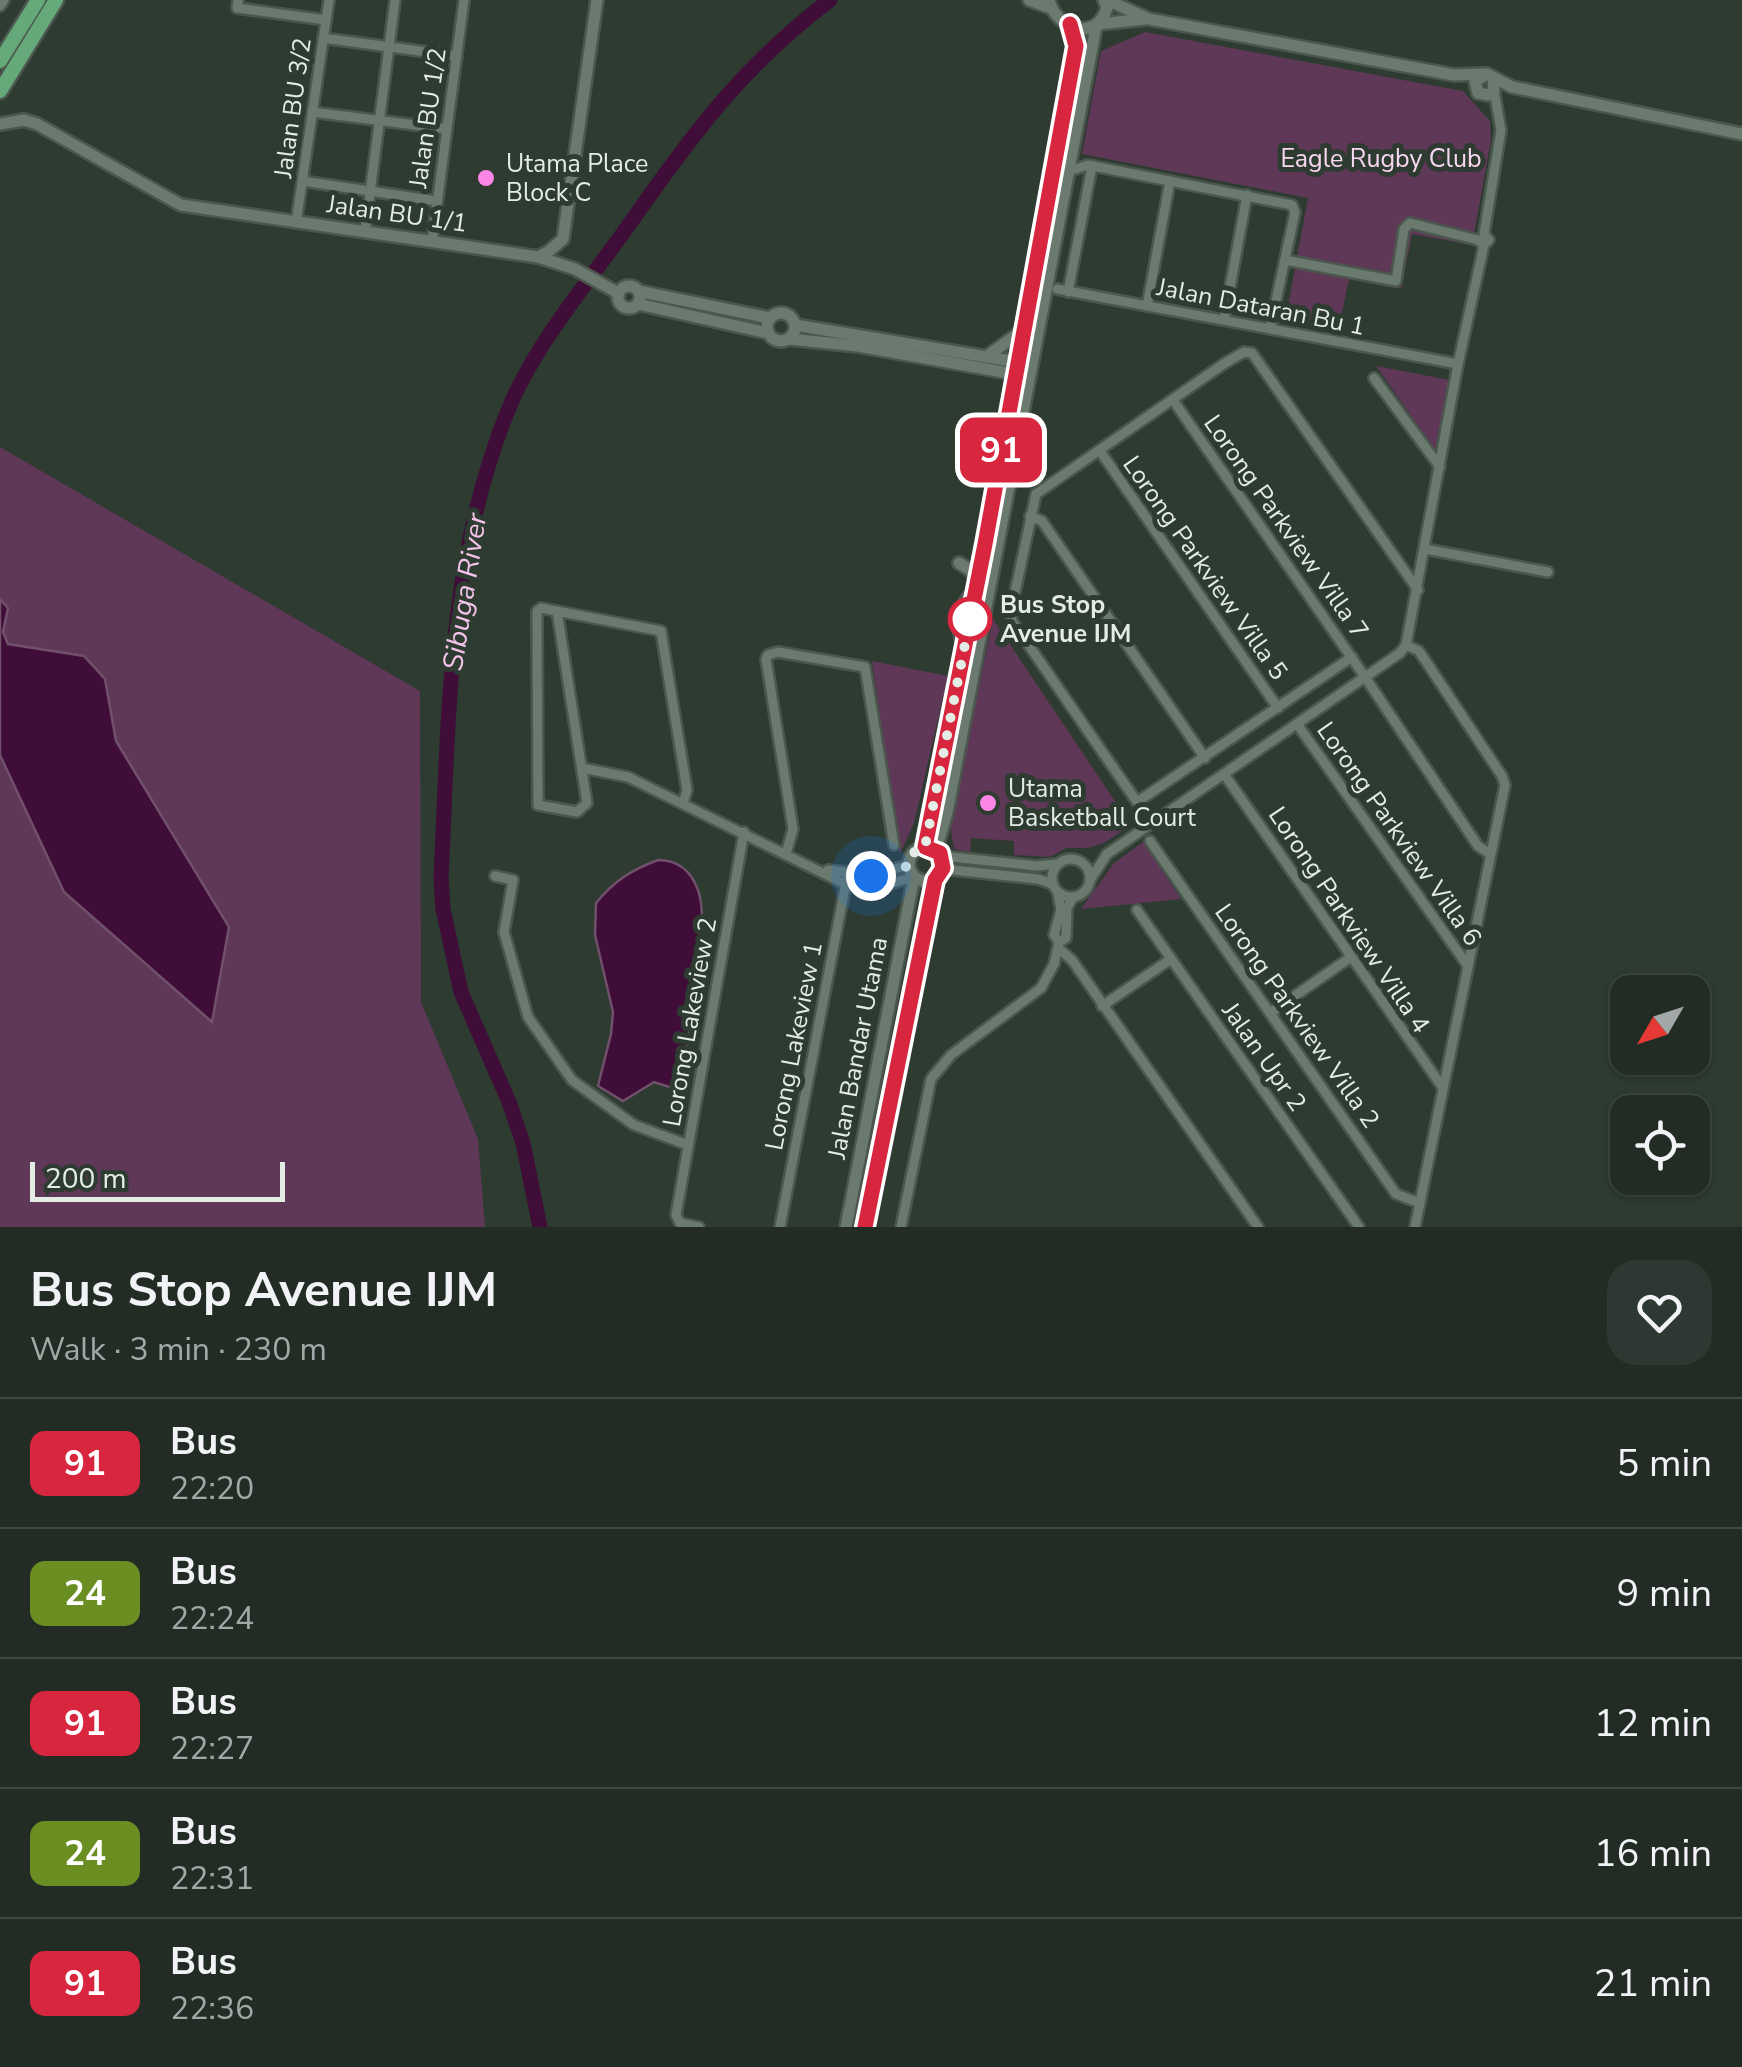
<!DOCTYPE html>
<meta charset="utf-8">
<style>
body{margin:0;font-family:"Nunito Sans",sans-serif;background:#2e3832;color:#f1f3f6;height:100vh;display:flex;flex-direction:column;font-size:38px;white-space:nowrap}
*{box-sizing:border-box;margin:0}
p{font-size:32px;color:#a2a7a7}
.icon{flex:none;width:55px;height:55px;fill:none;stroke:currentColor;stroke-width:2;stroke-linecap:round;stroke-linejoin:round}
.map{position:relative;height:1227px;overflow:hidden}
.sheet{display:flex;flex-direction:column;background:#222c25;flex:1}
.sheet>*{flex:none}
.badge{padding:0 20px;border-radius:15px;font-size:35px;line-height:65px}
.needle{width:65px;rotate:231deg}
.fabs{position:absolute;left:1610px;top:975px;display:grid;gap:20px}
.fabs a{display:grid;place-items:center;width:100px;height:100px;border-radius:20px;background:#222c25;box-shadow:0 2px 8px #0004,0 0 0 2px #3f4842;font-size:50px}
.scale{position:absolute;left:30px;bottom:25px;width:255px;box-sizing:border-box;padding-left:10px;border:5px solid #e3ece5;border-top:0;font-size:28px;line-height:35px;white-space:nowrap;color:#e3ece5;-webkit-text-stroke:8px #2d3b31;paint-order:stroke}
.you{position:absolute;width:50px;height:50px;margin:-25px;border:8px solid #fff;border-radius:50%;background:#1a73e8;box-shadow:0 0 0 15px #1a73e833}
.map>.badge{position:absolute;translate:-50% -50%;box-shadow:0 0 0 5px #fff}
.round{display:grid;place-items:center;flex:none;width:105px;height:105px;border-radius:30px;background:#2e3832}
.headline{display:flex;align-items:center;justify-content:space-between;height:170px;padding:0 30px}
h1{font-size:48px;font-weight:700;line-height:75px}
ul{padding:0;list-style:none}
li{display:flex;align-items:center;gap:30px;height:130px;padding:0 30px;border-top:2px solid #3f4842}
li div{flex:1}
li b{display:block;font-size:38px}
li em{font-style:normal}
li .badge{min-width:110px;font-weight:700;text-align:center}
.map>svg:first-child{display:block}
.green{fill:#5e3856}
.water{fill:#3f0d37;stroke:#70506b;stroke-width:2.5}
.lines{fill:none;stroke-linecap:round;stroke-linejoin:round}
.river{stroke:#3f0d37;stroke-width:15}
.minor-casing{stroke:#4b574e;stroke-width:14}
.tertiary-casing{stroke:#4b574e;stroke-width:16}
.trunk-casing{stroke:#4b574e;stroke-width:19}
.minor{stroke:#6a7a6e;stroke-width:9}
.tertiary{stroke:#6a7a6e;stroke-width:11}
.trunk{stroke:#65a879;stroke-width:14}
.line-casing{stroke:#fff;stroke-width:22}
.line{stroke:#d7263d;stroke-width:15}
.walk{stroke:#e3ece5;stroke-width:10;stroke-dasharray:0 18}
.poi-dot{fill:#fb86e5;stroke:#2d3b31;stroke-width:4}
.stop-dot{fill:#fff;stroke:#d7263d;stroke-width:5}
.labels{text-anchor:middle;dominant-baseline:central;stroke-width:10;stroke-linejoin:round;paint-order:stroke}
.street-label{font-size:25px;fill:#e3ece5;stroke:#2d3b31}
.park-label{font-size:25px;fill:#f9d7f0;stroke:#2d3b31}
.poi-label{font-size:25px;fill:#e3ece5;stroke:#2d3b31;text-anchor:start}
.stop-label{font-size:25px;font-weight:bold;fill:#e3ece5;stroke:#2d3b31;text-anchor:start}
.water-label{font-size:28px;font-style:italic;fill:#f6c4ea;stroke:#2d3b31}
</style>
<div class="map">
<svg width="1742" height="1227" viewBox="0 0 1742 1227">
<rect width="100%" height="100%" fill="#2d3b31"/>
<g class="green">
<polygon points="1145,32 1463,91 1490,121 1491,140 1472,245 1412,234 1401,289 1349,279 1339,327 1286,317 1308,198 1082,154 1101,51"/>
<polygon points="1376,366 1450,380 1436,451"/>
<polygon points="0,447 420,691 421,1002 478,1139 485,1227 0,1227"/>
<polygon points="993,619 1131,825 1104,843 1088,848 1066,848 1050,857 1014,855 1014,841 971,838 970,852 954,849 950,825"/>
<polygon points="872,661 948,676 914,823 900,854"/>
<polygon points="1143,842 1181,899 1081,909 1114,863"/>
</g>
<g class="water">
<polygon points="0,599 8,608 3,632 8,644 84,656 105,679 116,741 229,927 212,1022 64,892 0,755"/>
<path d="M658,860C678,860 691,871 698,890C712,927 686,1046 679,1090L654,1082L623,1101L598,1086L611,1034L613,1012L595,935L596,903C614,881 631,870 658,860Z"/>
</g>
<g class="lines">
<path class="river" d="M540,1227L523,1143L509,1102L461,992L443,909L441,878C449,719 447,558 509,408C536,342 592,278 633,219C695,131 743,66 830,0"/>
<defs>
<g id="minor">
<polyline points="238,0 237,8 326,20"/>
<polyline points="0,6 4,0"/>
<polyline points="323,38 457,56"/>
<polyline points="312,112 447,129"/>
<polyline points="1069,171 1088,165 1292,205 1295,212 1270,329"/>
<polyline points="302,181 437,201"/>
<polyline points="296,223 329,0"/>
<polyline points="365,232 395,0"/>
<polyline points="432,242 464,0"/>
<polyline points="1285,260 1396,281 1404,229 1410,223 1478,240 1484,245"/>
<polyline points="1057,289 1458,364"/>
<polyline points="1068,292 1092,166"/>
<polyline points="1147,306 1170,181"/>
<polyline points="1224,320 1247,195"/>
<polyline points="1374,378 1440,467"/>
<polyline points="1173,400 1365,677 1478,846 1490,854"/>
<polyline points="1100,451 1278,708"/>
<polyline points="1030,516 1042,521 1205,758"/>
<polyline points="1425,549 1548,572"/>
<polyline points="557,611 587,803 577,812 538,805 537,611 541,608 661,631 687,790 683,803"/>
<polyline points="1406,645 1419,651 1502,776 1505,785 1415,1227"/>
<path d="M963,648C955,628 957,603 976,589"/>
<polyline points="1352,657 1137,802 1012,621 1011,611 1036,494 1225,363 1244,352 1252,353 1418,590"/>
<polyline points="1297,724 1468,966"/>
<polyline points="582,768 628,777 845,884 874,888 914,877"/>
<polyline points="1224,774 1443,1088"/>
<polyline points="1150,841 1396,1194 1420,1203"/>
<polyline points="786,853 793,829 766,659 768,655 778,652 865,667 894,845"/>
<polyline points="942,856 1037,866 1057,864"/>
<circle cx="1071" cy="878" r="19"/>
<polyline points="943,869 1038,879 1052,884"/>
<polyline points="828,870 871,875 909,865"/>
<polyline points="495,876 513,880 504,932 528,1017 572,1080 634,1125 688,1145"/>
<polyline points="1090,880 1107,854 1400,653 1406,645 1458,364 1484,245 1489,240 1484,234 1501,130 1494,91"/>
<polyline points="1058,894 1061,910 1054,935 1059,942"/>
<polyline points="1137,910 1359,1227"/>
<polyline points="1058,948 1072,960 1258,1227"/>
<polyline points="1102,1006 1171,959"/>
<polyline points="1270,1013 1351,957"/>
<polyline points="699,1227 680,1223 676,1215 744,832"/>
<polyline points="780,1227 848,872"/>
<polyline points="901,1227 931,1079 951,1055 1041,988 1054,964 1059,942 1066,938 1067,908 1073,897"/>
</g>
<g id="tertiary">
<polyline points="1029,0 1051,8"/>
<path d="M1049,0C1056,29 1096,43 1107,8L1104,0"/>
<polyline points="1107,0 1149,19 1454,75 1483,74"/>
<polyline points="1099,24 1145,19"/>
<polyline points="1493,78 1494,91 1488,95 1478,93 1475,81 1487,74 1512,87 1742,134"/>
<polyline points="0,124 24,120 37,124 181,205 538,257 575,269 618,293"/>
<polyline points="538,257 548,252 563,239 597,0"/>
<circle cx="629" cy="297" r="11"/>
<polyline points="638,291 770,318"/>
<polyline points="638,304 768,333"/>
<circle cx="781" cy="327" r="14"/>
<polyline points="795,325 1017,362"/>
<polyline points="789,339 858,346 1014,374"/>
<polyline points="986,357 1023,330"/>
<polyline points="959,563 970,570 978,582"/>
<circle cx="926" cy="864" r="17"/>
<polyline points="925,847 985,544 1076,47 1069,24"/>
<polyline points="936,850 947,813 1096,27"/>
<polyline points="846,1227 914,877"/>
<polyline points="865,1227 935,880"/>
</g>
<g id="trunk">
<polyline points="0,61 38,0"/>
<polyline points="0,91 56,0"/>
</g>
</defs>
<use href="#minor" class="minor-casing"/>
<use href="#tertiary" class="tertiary-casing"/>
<use href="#trunk" class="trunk-casing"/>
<use href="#minor" class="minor"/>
<use href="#tertiary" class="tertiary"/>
<use href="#trunk" class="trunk"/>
</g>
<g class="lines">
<defs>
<polyline id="line" points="865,1227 935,880 943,868 940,853 925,847 985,544 1076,46 1070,24"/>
</defs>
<use href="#line" class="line-casing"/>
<use href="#line" class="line"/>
<polyline class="walk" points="871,876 909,866 915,851 925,847 970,619"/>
</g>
<g class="poi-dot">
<circle cx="486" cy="178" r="10"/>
<circle cx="988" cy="803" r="10"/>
</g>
<circle class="stop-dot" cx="970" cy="619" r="20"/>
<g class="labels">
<g class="street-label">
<text transform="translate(293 108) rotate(-82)">Jalan BU 3/2</text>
<text transform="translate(428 118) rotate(-82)">Jalan BU 1/2</text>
<text transform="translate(397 214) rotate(8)">Jalan BU 1/1</text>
<text transform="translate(1261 307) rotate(11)">Jalan Dataran Bu 1</text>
<text transform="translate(1286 527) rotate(55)">Lorong Parkview Villa 7</text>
<text transform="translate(1205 568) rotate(55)">Lorong Parkview Villa 5</text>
<text transform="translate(1399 834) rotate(55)">Lorong Parkview Villa 6</text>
<text transform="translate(1349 920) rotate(56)">Lorong Parkview Villa 4</text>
<text transform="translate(1297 1016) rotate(55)">Lorong Parkview Villa 2</text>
<text transform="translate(690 1022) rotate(-80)">Lorong Lakeview 2</text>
<text transform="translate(794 1046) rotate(-79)">Lorong Lakeview 1</text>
<text transform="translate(858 1048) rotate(-79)">Jalan Bandar Utama</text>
<text transform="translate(1264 1057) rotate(55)">Jalan Upr 2</text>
</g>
<g class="park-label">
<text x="1381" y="159">Eagle Rugby Club</text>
</g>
<g class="poi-label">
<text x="506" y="164">Utama Place<tspan x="506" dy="29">Block C</tspan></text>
<text x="1008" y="789">Utama<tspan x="1008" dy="29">Basketball Court</tspan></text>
</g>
<g class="stop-label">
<text x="1000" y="605">Bus Stop<tspan x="1000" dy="29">Avenue IJM</tspan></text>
</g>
<g class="water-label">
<text transform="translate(465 592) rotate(-81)">Sibuga River</text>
</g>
</g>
</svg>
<div class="fabs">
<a><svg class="needle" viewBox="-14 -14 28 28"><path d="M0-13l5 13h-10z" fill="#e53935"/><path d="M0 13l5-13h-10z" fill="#a2a7a7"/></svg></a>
<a><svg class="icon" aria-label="locate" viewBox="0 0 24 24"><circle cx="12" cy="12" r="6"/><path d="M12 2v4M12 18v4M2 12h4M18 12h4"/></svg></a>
</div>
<div class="scale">200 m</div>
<div class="you" style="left:871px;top:876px"></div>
<b class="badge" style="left:1001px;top:450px;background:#d7263d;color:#fff">91</b>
</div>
<section class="sheet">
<div class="headline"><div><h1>Bus Stop Avenue IJM</h1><p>Walk · 3 min · 230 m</p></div><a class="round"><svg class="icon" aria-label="heart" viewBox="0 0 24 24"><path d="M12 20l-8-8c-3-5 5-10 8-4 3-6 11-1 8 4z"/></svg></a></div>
<ul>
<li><span class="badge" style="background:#d7263d;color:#fff">91</span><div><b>Bus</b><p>22:20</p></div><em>5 min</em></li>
<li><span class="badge" style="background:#6b8e23;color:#fff">24</span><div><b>Bus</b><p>22:24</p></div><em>9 min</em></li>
<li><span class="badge" style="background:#d7263d;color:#fff">91</span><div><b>Bus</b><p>22:27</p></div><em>12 min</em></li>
<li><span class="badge" style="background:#6b8e23;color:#fff">24</span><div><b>Bus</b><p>22:31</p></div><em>16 min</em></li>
<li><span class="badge" style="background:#d7263d;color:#fff">91</span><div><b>Bus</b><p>22:36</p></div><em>21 min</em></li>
</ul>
</section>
